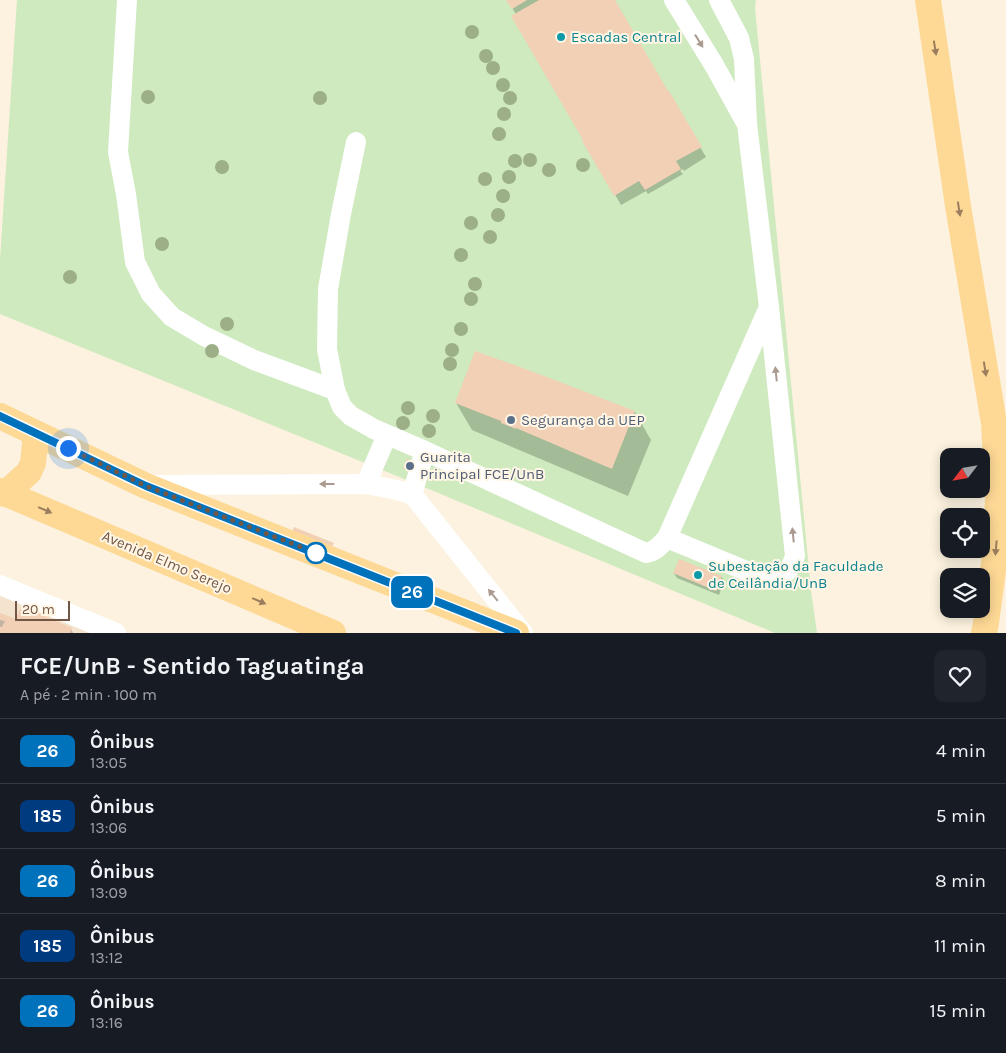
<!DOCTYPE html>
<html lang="pt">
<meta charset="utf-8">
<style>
body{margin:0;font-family:Karla,sans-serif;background:#20242c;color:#f1f3f6;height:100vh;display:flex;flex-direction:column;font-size:19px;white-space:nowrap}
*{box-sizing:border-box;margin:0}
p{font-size:16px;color:#9ea1a6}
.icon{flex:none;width:28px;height:28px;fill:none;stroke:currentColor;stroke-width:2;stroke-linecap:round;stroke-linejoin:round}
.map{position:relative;height:633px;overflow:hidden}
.details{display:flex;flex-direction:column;background:#171b24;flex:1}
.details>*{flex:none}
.badge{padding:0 10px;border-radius:8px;font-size:18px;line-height:32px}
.needle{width:32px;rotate:239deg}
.controls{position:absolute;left:940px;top:448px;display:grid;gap:10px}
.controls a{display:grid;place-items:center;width:50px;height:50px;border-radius:10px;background:#171b24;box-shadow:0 2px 12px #0003;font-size:25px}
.scale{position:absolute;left:15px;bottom:12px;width:55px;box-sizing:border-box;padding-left:5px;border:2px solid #735746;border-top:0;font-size:14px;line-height:18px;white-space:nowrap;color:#735746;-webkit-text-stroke:4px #fff6e5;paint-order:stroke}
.you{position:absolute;width:25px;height:25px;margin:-12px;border:4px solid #fff;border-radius:50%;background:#1a73e8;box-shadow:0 0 0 8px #1a73e833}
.map>.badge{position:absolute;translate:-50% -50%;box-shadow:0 0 0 2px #fff}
.round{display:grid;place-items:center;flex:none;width:52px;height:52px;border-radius:10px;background:#20242c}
.head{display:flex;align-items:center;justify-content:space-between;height:85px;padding:0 20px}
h1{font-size:24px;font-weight:700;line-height:38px}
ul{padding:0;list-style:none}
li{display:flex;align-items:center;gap:15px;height:65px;padding:0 20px;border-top:1px solid #363941}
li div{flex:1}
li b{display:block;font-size:19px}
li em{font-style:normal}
li .badge{min-width:55px;font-weight:700;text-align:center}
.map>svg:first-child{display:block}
.residential{fill:#f4e3cd}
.green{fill:#ceeabe}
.shadow{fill:#0003}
.building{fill:#f2d0b6}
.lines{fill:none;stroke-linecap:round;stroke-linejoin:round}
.minor{stroke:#fff;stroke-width:20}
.major{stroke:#fdd995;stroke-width:26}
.tree{fill:#9caf86}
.oneway{fill:#ab9a90}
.oneway2{fill:#9c7e5e}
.line-casing{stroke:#fff;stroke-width:11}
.line{stroke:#0072bc;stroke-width:8}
.walk{stroke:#735746;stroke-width:5;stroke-dasharray:0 9}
.culture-dot{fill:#0f9aa8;stroke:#fff6e5;stroke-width:2}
.service-dot{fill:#5c6f8a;stroke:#fff6e5;stroke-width:2}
.stop-dot{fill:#fff;stroke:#0072bc;stroke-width:2.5}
.labels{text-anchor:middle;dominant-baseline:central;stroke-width:4;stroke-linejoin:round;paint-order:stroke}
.culture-label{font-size:15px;fill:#0d838f;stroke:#fff6e5;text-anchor:start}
.service-label{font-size:15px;fill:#4e5e75;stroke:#fff6e5;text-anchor:start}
.street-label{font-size:15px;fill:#735746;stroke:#fff6e5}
</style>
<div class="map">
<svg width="1006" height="633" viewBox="0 0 1006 633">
<rect width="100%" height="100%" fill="#fcf2df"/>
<polygon class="residential" points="0,592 98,633 0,633"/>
<polygon class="green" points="17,0 756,0 755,8 811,591 817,633 775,633 419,485 0,314 0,260"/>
<g class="shadow">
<polygon points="508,0 613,0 706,157 684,171 683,169 680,171 683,174 648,194 646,191 621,205 584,141 585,141"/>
<polygon points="538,375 635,412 651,440 628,496 472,430 456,403"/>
<polygon points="680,560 722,577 724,582 719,595 677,578 674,573"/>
<polygon points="0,614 16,621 71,629 73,633 0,633"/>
</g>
<g class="building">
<polygon points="506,0 527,0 512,9"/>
<polygon points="539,0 615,0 668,91 669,91 702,147 676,161 681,169 645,190 639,181 614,196 582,141 583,140 511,16"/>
<polygon points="475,351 539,374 635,411 612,469 516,428 516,429 501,423 501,421 455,403"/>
<polygon points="407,459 416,463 412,472 403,468"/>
<polygon points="294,527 334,543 331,550 291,534"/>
<polygon points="679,559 722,576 716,591 673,573"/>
<polygon points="21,606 72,628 70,633 0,633 0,627 2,627 5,621 0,620 0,613 16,619"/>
</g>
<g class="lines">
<g class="minor">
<polyline points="127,0 118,152 126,194 135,262 151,294 172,317 204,336 254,360 335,390"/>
<polyline points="674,0 714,65 745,121"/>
<path d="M356,142L341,214L328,289L327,349L335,390L342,407L351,416L374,429L425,451L646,553C655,552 661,545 667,538L769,307"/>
<polyline points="366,484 387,435"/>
<polyline points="153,485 366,484 392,489 412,494 523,633"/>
<polyline points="412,494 425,451"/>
<path d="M667,538L761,577C780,579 789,576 795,556L769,307L747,124L744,59L739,38L719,0"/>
<polyline points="0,585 116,633"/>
</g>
<g class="major">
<polyline points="928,0 958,206 994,423 998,496 996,548 986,623 984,633"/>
<polyline points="0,416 146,486 516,633"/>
<polyline points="0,491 333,633"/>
<polyline points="5,494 29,472 33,463 36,434"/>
</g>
</g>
<g class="tree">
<circle cx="472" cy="32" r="7"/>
<circle cx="486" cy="56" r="7"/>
<circle cx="493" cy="68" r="7"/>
<circle cx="503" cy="85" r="7"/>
<circle cx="148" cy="97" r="7"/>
<circle cx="320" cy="98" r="7"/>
<circle cx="510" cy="98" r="7"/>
<circle cx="504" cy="114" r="7"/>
<circle cx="499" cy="134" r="7"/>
<circle cx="530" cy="160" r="7"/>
<circle cx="515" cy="161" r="7"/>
<circle cx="583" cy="165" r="7"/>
<circle cx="222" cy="167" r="7"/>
<circle cx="549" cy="170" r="7"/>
<circle cx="509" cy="177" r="7"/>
<circle cx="485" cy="179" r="7"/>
<circle cx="503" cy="196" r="7"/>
<circle cx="498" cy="215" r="7"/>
<circle cx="471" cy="223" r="7"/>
<circle cx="490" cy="237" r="7"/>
<circle cx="162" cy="244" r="7"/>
<circle cx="461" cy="255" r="7"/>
<circle cx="70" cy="277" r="7"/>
<circle cx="475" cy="284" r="7"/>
<circle cx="471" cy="299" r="7"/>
<circle cx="227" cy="324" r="7"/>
<circle cx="461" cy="329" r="7"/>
<circle cx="452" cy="350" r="7"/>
<circle cx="212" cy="351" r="7"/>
<circle cx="450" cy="364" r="7"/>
<circle cx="408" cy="408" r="7"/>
<circle cx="433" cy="416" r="7"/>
<circle cx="403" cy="423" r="7"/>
<circle cx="429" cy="431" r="7"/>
</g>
<defs><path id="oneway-solid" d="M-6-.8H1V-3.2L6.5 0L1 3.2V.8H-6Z" transform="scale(1.25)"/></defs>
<g class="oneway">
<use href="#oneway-solid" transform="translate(699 41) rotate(58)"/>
<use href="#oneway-solid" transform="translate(776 374) rotate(-96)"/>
<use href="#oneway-solid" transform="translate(327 484) rotate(180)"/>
<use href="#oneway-solid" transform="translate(793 535) rotate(-96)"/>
<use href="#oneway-solid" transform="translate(493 595) rotate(-129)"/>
</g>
<g class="oneway2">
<use href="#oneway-solid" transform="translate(935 48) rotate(81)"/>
<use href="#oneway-solid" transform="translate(959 209) rotate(81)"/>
<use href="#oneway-solid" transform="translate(985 369) rotate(81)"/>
<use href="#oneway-solid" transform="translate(45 510) rotate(23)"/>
<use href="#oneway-solid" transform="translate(996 548) rotate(95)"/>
<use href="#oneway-solid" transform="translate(259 601) rotate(23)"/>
</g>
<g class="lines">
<defs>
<polyline id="line" points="0,416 146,486 516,633"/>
</defs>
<use href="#line" class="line-casing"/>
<use href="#line" class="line"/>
<polyline class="walk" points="68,448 146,486 316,553"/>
</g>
<g class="culture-dot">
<circle cx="561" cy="37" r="5"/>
<circle cx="698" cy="575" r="5"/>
</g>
<g class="service-dot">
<circle cx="511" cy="420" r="5"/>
<circle cx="410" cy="466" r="5"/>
</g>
<circle class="stop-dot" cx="316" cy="553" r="10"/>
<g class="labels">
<g class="culture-label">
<text x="571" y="37">Escadas Central</text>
<text x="708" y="566">Subestação da Faculdade<tspan x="708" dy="17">de Ceilândia/UnB</tspan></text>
</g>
<g class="service-label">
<text x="521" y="420">Segurança da UEP</text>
<text x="420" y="457">Guarita<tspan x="420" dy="17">Principal FCE/UnB</tspan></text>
</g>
<g class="street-label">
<text transform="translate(167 562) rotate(23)">Avenida Elmo Serejo</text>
</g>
</g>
</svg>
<div class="controls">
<a><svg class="needle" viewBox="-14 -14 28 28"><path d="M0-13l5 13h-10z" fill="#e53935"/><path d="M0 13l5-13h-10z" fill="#9ea1a6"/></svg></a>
<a><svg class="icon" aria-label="locate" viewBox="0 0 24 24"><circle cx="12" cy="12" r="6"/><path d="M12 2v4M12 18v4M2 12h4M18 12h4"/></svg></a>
<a><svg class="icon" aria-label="layers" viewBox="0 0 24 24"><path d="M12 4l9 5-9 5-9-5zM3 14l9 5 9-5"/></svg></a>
</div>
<div class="scale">20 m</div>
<div class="you" style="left:68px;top:448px"></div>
<b class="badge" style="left:412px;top:592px;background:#0072bc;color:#fff">26</b>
</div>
<section class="details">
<div class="head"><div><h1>FCE/UnB - Sentido Taguatinga</h1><p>A pé · 2 min · 100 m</p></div><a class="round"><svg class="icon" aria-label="heart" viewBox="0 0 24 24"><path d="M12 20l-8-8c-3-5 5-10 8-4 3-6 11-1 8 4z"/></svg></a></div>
<ul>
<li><span class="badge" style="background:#0072bc;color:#fff">26</span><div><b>Ônibus</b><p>13:05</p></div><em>4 min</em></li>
<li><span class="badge" style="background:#003b80;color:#fff">185</span><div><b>Ônibus</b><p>13:06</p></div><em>5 min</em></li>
<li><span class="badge" style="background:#0072bc;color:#fff">26</span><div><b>Ônibus</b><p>13:09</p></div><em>8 min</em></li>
<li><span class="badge" style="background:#003b80;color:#fff">185</span><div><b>Ônibus</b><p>13:12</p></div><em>11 min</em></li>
<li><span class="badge" style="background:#0072bc;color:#fff">26</span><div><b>Ônibus</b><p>13:16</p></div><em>15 min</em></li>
</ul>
</section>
